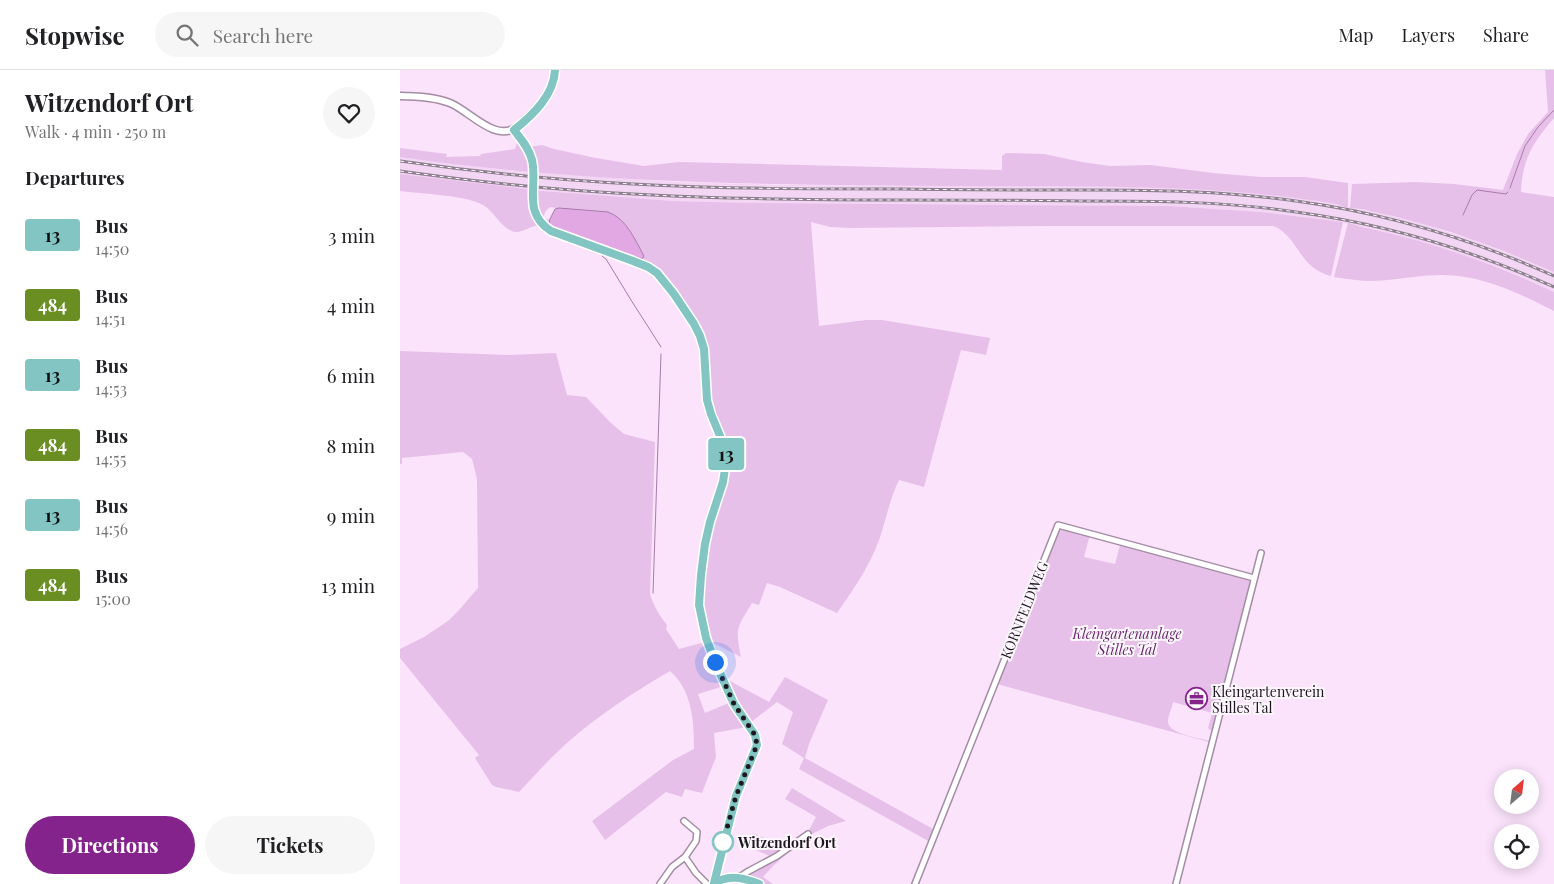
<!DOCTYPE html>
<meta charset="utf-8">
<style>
body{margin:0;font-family:"Playfair Display",serif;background:#f6f6f6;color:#202124;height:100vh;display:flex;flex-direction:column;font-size:19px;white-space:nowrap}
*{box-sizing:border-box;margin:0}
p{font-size:16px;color:#757577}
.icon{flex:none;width:28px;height:28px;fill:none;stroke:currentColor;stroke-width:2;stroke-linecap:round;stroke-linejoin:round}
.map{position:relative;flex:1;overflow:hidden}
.drawer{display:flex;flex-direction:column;background:#fff;width:400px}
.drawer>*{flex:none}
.badge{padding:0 10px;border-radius:4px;font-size:18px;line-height:32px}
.needle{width:32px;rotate:28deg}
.tools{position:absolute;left:1094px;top:699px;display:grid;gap:10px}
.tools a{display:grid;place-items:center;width:45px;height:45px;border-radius:50%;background:#fff;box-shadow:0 2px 12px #0003;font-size:25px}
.you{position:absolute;width:25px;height:25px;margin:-12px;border:4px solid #fff;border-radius:50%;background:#1a73e8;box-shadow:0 0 0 8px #1a73e833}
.map>.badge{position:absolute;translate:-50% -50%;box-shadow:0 0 0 2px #fff}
h2{padding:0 25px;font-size:19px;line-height:45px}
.round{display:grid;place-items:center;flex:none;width:52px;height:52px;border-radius:26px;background:#f6f6f6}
.head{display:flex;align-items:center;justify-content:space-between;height:85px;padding:0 25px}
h1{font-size:24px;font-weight:700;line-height:38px}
.action{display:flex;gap:10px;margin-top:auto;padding:10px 25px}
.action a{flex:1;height:58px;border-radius:30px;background:#85238d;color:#fff;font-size:20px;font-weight:700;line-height:58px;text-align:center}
.action a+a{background:#f6f6f6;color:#202124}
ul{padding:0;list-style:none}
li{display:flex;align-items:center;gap:15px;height:70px;padding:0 25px}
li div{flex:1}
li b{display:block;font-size:19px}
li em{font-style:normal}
li .badge{min-width:55px;font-weight:700;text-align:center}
header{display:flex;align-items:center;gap:30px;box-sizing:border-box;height:70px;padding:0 25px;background:#fff;border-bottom:1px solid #e0e0e0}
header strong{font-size:24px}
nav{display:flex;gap:28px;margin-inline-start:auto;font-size:18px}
.search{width:350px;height:45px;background:#f6f6f6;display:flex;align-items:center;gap:12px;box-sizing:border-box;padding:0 18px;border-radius:28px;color:#757577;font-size:19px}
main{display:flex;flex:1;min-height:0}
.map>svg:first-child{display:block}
.built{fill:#f3d6f4}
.green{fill:#e7c0ea;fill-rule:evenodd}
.water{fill:#e1a8e4;stroke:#a77ca9}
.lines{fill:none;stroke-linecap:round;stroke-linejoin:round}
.stream{stroke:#a77ca9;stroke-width:1}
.tertiary-tunnel{stroke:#d9c4da;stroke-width:6;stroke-dasharray:6 3;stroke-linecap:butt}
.minor-casing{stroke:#a28da3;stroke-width:8}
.tertiary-casing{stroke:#a28da3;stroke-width:9}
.minor{stroke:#fff;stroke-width:5}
.tertiary{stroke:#fff;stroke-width:6}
.rail-casing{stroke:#8e7f8f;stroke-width:3}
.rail{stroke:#fcf7fc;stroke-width:1;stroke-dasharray:4;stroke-linecap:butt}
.line-casing{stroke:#fff;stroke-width:11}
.line{stroke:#83c5c2;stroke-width:8}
.walk{stroke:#1f1720;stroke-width:5;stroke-dasharray:0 9}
.stop-dot{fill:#fff;stroke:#83c5c2;stroke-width:2.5}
.labels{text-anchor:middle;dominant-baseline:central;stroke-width:4;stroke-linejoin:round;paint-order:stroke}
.street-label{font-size:14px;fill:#1f1720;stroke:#fcf7fc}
.park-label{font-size:14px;font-style:italic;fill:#6b2870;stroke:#fcf7fc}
.poi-label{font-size:14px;fill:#1f1720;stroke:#fcf7fc;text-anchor:start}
.stop-label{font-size:14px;font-weight:bold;fill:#1f1720;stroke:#fcf7fc;text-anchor:start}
</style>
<header>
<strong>Stopwise</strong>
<div class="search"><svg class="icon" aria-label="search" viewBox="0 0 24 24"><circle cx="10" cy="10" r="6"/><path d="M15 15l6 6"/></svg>Search here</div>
<nav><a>Map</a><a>Layers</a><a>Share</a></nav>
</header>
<main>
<section class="drawer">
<div class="head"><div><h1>Witzendorf Ort</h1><p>Walk · 4 min · 250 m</p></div><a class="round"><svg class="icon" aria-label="heart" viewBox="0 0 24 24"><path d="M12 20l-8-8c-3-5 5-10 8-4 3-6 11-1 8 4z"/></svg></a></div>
<h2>Departures</h2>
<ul>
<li><span class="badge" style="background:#83c5c2;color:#111">13</span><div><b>Bus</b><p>14:50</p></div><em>3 min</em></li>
<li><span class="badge" style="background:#6b8e23;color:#fff">484</span><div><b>Bus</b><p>14:51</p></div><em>4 min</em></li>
<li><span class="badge" style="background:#83c5c2;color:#111">13</span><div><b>Bus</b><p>14:53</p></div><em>6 min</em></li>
<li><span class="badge" style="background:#6b8e23;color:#fff">484</span><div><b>Bus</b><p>14:55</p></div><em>8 min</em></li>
<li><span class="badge" style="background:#83c5c2;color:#111">13</span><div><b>Bus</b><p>14:56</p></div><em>9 min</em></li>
<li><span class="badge" style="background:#6b8e23;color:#fff">484</span><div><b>Bus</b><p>15:00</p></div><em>13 min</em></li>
</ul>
<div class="action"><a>Directions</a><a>Tickets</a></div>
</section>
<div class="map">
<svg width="1154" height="814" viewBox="0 0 1154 814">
<rect width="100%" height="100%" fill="#fae3fb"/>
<polygon class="built" points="0,87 105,100 274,112 383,115 737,117 808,119 863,123 915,130 980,143 1016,152 1068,168 1119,187 1154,202 1154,222 1112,203 1079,191 992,164 935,151 931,151 861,142 769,136 352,133 273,131 189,125 102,117 0,104"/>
<g class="green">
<path d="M1145,0H1154V48C1133,72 1122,90 1121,122L1154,127V202L1104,181L1051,162L997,147L961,139L950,138L952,114L1016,112L1054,114L1103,120L1117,84L1128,64L1148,42Z"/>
<path d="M118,70L128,86L130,98H136L135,88L129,77L142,75L154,79L196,88L244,96L279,92L602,100V86L606,83L644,84L682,92L710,96L751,95L813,103L861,107H905L948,113V136L947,138L936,134C810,113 686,117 560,116C372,115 186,114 0,87V78L47,84L46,87L80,86L81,84L115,79Z"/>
<path d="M0,104L143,121L273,131L352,133L769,136L861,142L943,152L931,206C898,198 898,165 873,156H649L451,158L430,157L411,152L419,256L466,250H482L590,268L586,285L561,280L524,417L499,410C488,432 485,458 475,480C465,503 451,523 437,543L380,517L367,513L359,535L352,533C337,558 335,558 341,587L311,572L304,550L302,533L303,505L310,464L327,405L329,381L309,329L307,284L300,258L267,209L257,198L243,192L152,158L144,152L137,140L138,139L136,124H130C130,137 133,145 141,156C131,154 124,163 115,162C101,159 95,142 83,135C66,125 21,124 0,121ZM151,137L225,154L244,186L243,188L240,189L149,153V150L144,148C143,144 147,138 151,137Z"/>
<path d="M948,153C953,154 957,156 962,157C1028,171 1093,193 1154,222V241C1119,223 1082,205 1042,205C1018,205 996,210 973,211C960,211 947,209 934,207Z"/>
<path d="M0,281L109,285L156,283L167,325L186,327L211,353L224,364L255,372L250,524C253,535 260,546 267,555L266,559L279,579L305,572L322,614L321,617L298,624L305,643L331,632L347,657L314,663L316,687L302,723L285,719L282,727L266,722L205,770L192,751L273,690L294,679C294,651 292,620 270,601C234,622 199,645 168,672C151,687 135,705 119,722L96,717L92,715L75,688L79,685L0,588V579L24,567L48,551L59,540L78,518L77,409L72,389L63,382L2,388V394H0Z"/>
<path d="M663,458L690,464L684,487L715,494L720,475L694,468L695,467L848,509L850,512V516L812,661L808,658L812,643L773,632C772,638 768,646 768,652C769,664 799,668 810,671L809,672L597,614L658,462Z"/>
<polygon points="385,607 428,630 409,674 405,688 535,760 530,772 399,699 404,688 382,674 393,642 377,632 350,653 340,639 326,612 328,610 369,632"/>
<polygon points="392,718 446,751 428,756 412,764 409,760 416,747 385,729"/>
<polygon points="353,763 386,778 372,787 347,776"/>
<polygon points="390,779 389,782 374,795 363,807 373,814 365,814 346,806 347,803"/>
</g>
<path class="water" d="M159,138L208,142C227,149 235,170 244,186L243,188L241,189L152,157L149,153L150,149L155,139Z"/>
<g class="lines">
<g class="stream">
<polyline points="1110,118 1125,76 1138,57 1154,40"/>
<polyline points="1063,145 1072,125 1077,120 1106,124 1108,122"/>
<polyline points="203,183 202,186 206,189 231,230 261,277"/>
<polyline points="253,523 261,284"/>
</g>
<polyline class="tertiary-tunnel" points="133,124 133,99"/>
<defs>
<g id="minor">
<polyline points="285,787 296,803 307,814"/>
<polyline points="338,808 347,802 377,786 408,764"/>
<polyline points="260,814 272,797 285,787 296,771 297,762 284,751"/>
<polyline points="515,814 658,455 854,508"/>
<polyline points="776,814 861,483"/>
</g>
<g id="tertiary">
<path d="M0,26C17,26 34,27 50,33C70,41 96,74 118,56C135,41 154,24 155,0"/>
<polyline points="114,60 129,81 133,99"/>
<path d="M133,124C133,140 137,152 151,161L233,191L248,197L257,203L274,224L294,254L300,266L304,279L307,330L325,379L326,392L323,412L310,453L305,474L301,505L299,535L306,568L315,592L334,634L355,665L357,675L336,726L314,813"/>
<path d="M313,814C328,805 343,807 359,814"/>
</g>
</defs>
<use href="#minor" class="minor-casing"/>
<use href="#tertiary" class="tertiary-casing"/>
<use href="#minor" class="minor"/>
<use href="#tertiary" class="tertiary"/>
<defs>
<g id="rail">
<path d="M0,91C77,102 155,110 233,114C323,119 413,119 503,119C564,120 624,120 685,120C755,120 826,121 896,131C985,143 1072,169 1154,206"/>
<path d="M0,101C78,112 155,120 233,124C321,129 409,130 497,130C558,130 619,130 679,131C752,131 824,131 896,142C985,154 1072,180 1154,217"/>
</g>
</defs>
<use href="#rail" class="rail-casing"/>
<use href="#rail" class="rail"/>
</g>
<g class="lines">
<defs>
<path id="line" d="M155,0C154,25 133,45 114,60C121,69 129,78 132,90C138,117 122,142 151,161L233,191L248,197L257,203L274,224L294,254L300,266L304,279L307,330L311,344L323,373L326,392L323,412L310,452L305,474L301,505L299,535L306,568L315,592L334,634L355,665L357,675L336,726L314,813C329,805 343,807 359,814"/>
</defs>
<use href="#line" class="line-casing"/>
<use href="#line" class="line"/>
<polyline class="walk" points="315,592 334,634 355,665 357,675 336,726 323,772"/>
</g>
<defs>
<symbol id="office-ring" viewBox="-11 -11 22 22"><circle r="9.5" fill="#fcf7fc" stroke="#85238d" stroke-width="1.5"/><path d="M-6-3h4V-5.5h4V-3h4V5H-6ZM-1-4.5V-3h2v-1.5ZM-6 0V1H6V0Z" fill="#85238d"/></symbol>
</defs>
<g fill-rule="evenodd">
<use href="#office-ring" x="784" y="616" width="25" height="25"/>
</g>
<circle class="stop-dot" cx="323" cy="772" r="10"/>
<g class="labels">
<g class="street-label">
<text transform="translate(624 540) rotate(-68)">KORNFELDWEG</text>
</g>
<g class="park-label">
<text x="727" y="563">Kleingartenanlage<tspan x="727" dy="16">Stilles Tal</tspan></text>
</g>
<g class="poi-label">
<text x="812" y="621">Kleingartenverein<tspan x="812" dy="16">Stilles Tal</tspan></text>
</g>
<g class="stop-label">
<text x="338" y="772">Witzendorf Ort</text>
</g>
</g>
</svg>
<div class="tools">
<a><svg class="needle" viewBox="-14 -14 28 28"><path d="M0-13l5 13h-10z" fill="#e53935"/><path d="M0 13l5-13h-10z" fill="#757577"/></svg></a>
<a><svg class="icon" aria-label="locate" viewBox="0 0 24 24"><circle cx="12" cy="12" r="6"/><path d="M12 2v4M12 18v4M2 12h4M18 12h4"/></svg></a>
</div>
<div class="you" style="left:315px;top:592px"></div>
<b class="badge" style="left:326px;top:384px;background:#83c5c2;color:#111">13</b>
</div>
</main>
